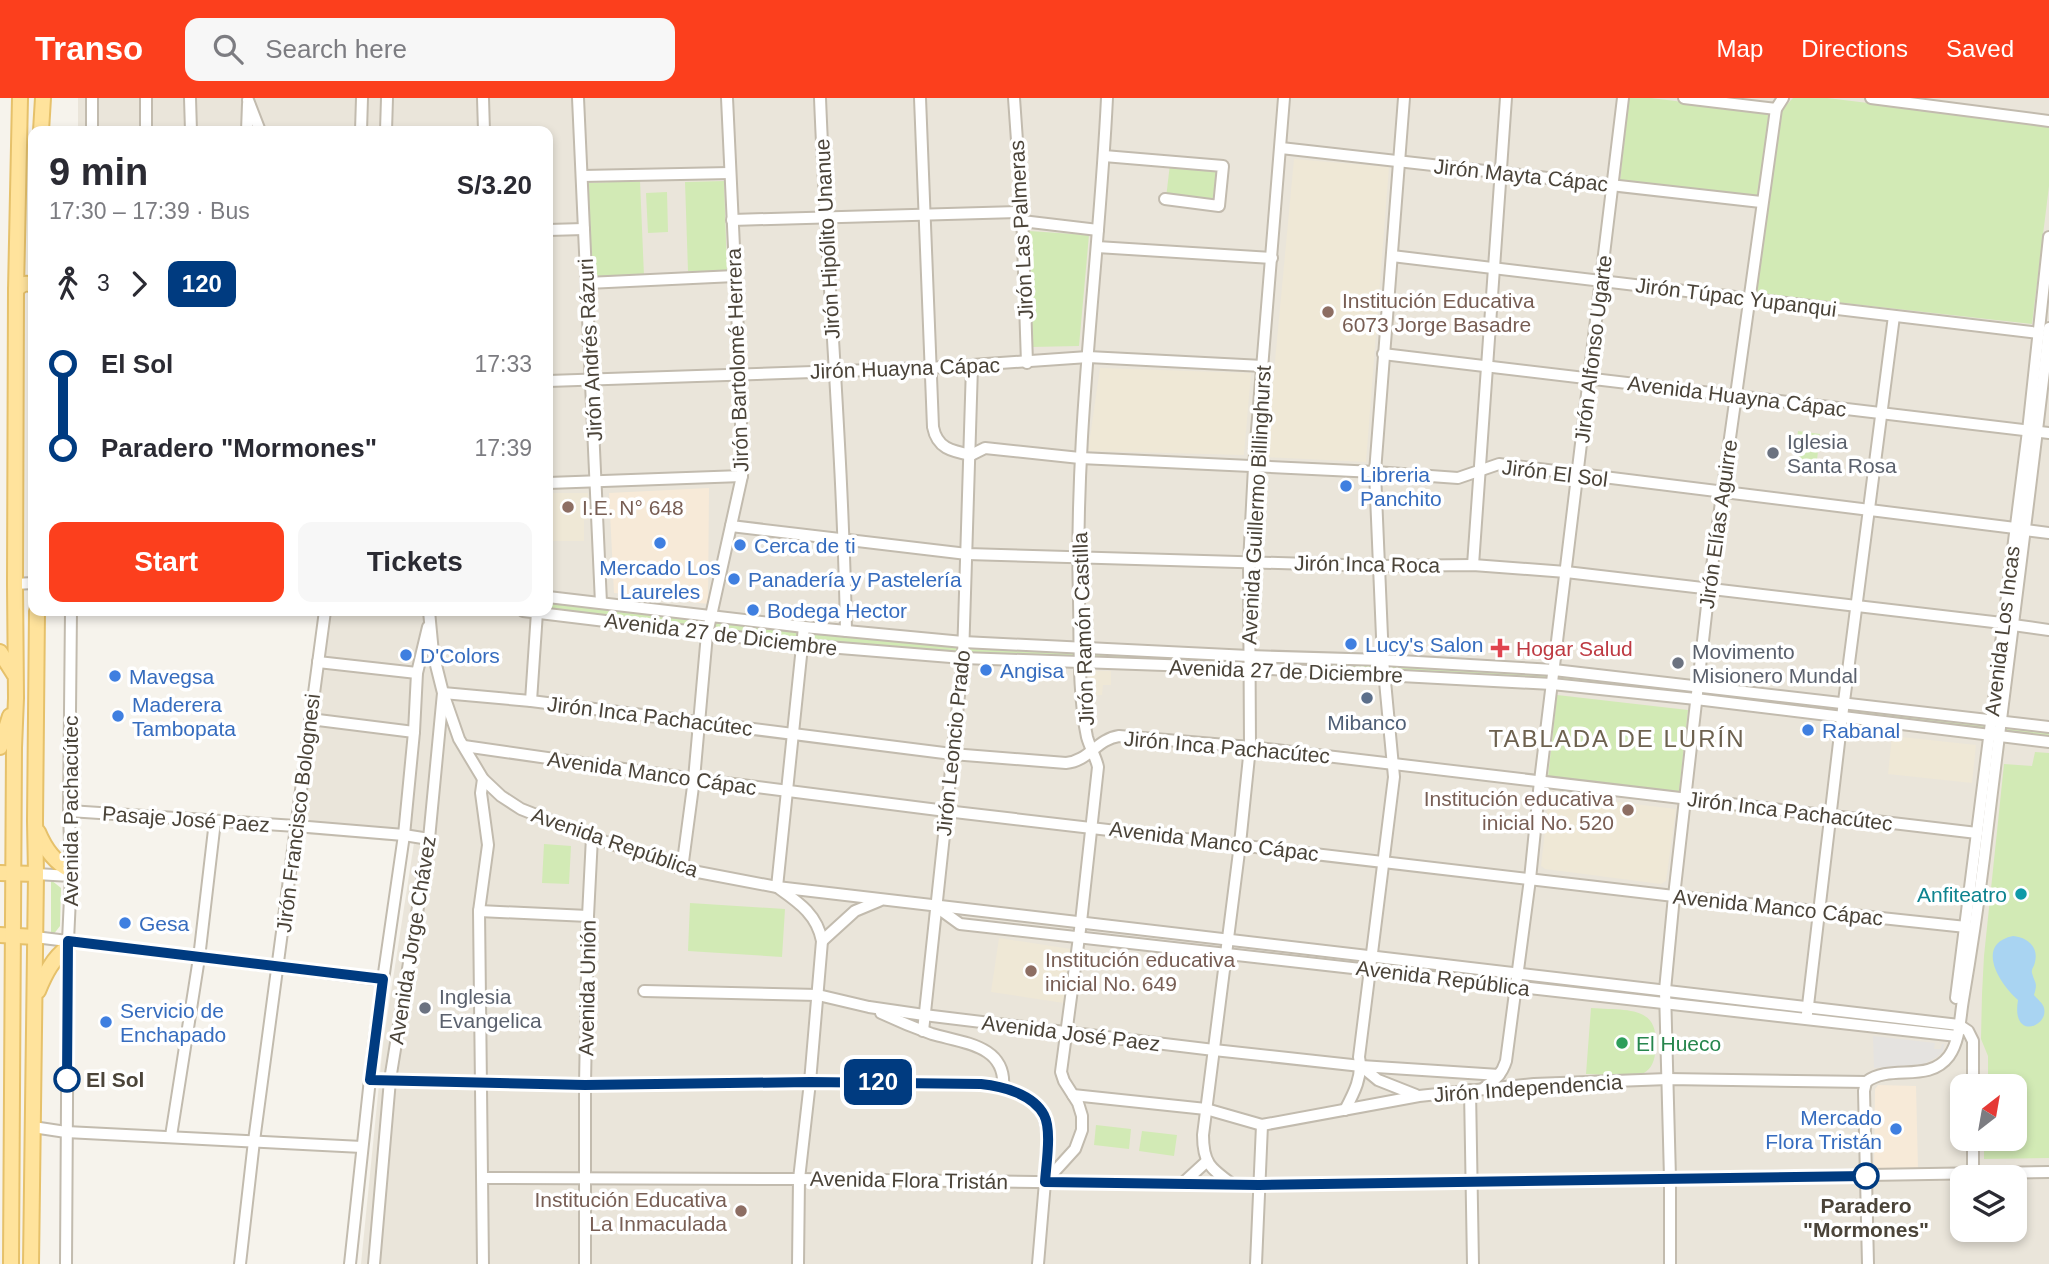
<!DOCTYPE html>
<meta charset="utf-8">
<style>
body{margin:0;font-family:Arial,sans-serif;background:#f7f7f7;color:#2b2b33;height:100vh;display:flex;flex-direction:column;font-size:26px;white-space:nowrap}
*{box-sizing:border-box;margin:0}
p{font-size:23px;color:#7c7c81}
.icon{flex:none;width:38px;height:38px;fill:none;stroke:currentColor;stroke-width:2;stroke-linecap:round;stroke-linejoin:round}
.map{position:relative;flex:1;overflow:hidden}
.panel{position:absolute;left:28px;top:28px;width:525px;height:490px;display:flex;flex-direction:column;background:#fff;border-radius:14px;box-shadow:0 4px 10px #0003}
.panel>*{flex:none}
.badge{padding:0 14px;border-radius:10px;font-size:24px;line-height:46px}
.needle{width:46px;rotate:31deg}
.tools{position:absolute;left:1950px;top:976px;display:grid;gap:14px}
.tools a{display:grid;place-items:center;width:77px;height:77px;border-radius:14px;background:#fff;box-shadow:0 4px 10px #0003;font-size:35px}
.map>.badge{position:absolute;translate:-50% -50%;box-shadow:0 0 0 4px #fff}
.legs{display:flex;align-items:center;gap:10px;height:77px;padding:0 21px;font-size:23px}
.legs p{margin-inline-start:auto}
.head{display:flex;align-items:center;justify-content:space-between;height:119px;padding:0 21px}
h1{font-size:38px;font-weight:800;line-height:52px}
.action{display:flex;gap:14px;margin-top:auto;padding:14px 21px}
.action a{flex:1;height:80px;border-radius:14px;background:#fc3f1d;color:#fff;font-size:28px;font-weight:800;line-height:80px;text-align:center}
.action a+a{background:#f7f7f7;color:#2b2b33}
ul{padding:0 21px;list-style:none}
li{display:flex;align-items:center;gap:24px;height:84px;font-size:26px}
li i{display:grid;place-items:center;width:10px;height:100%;margin:0 9px;background:currentColor}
li i::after{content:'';width:18px;height:18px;margin:-9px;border:5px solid;border-radius:50%;background:#fff}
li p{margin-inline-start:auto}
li:first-child i{background:linear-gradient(#0000 50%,currentColor 0)}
li:last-child i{background:linear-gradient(currentColor 50%,#0000 0)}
header{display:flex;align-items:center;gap:42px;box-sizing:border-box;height:98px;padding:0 35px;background:#fc3f1d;color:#fff}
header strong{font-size:33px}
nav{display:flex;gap:38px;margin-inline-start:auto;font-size:24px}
.search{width:490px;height:63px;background:#f7f7f7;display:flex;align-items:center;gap:18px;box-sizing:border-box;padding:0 24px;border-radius:14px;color:#7c7c81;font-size:26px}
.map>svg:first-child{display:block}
.residential{fill:#eae5da;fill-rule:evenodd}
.commercial{fill:#f7ead8}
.education{fill:#efe8d6}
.green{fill:#d2eab5}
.parking{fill:#e5e3e0}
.water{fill:#a9d4f2}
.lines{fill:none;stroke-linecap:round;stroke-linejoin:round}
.minor-casing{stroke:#c2bbae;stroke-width:14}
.major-casing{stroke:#e6c16a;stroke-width:18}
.minor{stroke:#fff;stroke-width:10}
.major{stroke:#ffe39c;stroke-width:14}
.line-1-casing{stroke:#fff;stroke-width:16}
.line-1{stroke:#003b80;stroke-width:10}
.education-dot{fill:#8d6e63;stroke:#fff;stroke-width:2.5}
.worship-dot{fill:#6b7280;stroke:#fff;stroke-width:2.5}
.shop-dot{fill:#3f7fe0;stroke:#fff;stroke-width:2.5}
.health-dot{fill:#e0444e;stroke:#fff;stroke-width:2.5}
.service-dot{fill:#5c6f8a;stroke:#fff;stroke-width:2.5}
.culture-dot{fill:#0f9aa8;stroke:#fff;stroke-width:2.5}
.leisure-dot{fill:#2e9e5b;stroke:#fff;stroke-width:2.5}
.stop-1-dot{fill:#fff;stroke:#003b80;stroke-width:3.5}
.labels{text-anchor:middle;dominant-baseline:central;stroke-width:7;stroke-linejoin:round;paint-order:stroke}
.street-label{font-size:21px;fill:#4b4439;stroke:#fff}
.education-label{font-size:21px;fill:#785e54;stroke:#fff;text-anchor:start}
.worship-label{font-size:21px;fill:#5b616d;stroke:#fff;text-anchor:start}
.shop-label{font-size:21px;fill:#366cbe;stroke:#fff;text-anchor:start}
.health-label{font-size:21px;fill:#be3a42;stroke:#fff;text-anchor:start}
.service-label{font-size:21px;fill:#4e5e75;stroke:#fff}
.culture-label{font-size:21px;fill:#0d838f;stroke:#fff;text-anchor:end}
.leisure-label{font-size:21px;fill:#27864d;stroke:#fff;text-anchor:start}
.stop-label{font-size:21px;font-weight:bold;fill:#4b4439;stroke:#fff;text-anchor:start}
.quarter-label{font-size:24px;letter-spacing:2px;fill:#6e6250;stroke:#fff}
</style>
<header>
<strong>Transo</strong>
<div class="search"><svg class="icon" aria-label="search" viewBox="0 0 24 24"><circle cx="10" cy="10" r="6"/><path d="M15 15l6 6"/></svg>Search here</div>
<nav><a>Map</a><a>Directions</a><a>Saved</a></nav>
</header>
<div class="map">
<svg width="2049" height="1166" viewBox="0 0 2049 1166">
<rect width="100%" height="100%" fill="#f6f3ec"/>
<path class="residential" d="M78,0H2049V1166H361L383,946L414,745L303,736L293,722L319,513H548V33H78ZM1962,989H2014V1041H1962ZM1962,1080H2014V1132H1962Z"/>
<g class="commercial">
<polygon points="709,390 708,506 614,495 609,395"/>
<polygon points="1878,987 1916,988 1918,1071 1874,1071 1875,991"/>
</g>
<g class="education">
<polygon points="1294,61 1389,69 1366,364 1266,359"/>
<polygon points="1100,270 1251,275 1244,357 1088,353"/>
<polygon points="548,395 588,395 588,422 584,422 584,443 548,443"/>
<polygon points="1095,573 1111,573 1111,587 1103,587 1102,597 1089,597 1090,577"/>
<polygon points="1892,638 1976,647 1972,685 1888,676"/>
<polygon points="1551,696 1676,711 1666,783 1661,786 1545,771 1541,768 1549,698"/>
<polygon points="999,840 1071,851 1064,905 991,894"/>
</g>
<g class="green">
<polygon points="1629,0 1651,0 1772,15 1757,98 1620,82"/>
<polygon points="1793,0 1827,0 2049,27 2049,88 2032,226 1753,195 1780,14"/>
<polygon points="1170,66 1219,72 1216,105 1166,100"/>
<polygon points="640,83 644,178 592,179 588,85"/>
<polygon points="724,83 727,173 688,173 685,84"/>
<polygon points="667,94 668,134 648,135 646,95"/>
<polygon points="1029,133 1089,137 1079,248 1031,249"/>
<polygon points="1798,333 1820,336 1815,379 1797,376 1794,363"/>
<polygon points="548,501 707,520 705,533 548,513"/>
<polygon points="714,521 961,547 960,559 711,534"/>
<polygon points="968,548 1077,552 1077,563 966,558"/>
<polygon points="1084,553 1246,561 1245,568 1083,562"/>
<polygon points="1252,561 1381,565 1381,573 1251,567"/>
<polygon points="1387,566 1550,575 1549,583 1387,573"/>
<polygon points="1557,576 1694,591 1692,597 1555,583"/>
<polygon points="1700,592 1842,608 1841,615 1699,599"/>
<polygon points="1557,597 1688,612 1679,694 1548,679"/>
<polygon points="1846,609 1988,626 1987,633 1845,616"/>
<polygon points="2004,626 2049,632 2049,641 2003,635"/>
<polygon points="2035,654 2049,655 2049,1060 1984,1061 1984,1041 2014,1041 2014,989 1983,989 1983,980 1988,980 1988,958 1981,941 1982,896 1984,858 2004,666 2032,668"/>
<polygon points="544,746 571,748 569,786 542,785"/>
<polygon points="51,782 61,790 60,828 53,837 51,836"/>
<polygon points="690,805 785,811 782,859 688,853"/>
<path d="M1591,910C1629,913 1662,906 1655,956C1654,965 1650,973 1640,977C1631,980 1598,976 1586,976Z"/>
<polygon points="1096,1027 1131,1031 1129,1051 1094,1047"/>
<polygon points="1142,1033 1177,1037 1174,1058 1139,1053"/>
</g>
<polygon class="parking" points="1873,938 1935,945 1934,951 1941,951 1942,946 1944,946 1943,953 1937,959 1924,966 1874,970"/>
<path class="water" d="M2013,838C2027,839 2039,849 2035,864C2034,869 2031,871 2032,875C2035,886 2038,884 2034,897C2037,901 2043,905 2044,910C2049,929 2011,943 2018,902C2000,887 1974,846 2013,838Z"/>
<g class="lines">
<defs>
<g id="minor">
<polyline points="190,0 191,33"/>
<polyline points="483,0 484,33"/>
<polyline points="578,0 601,505"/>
<path d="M820,0C827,178 843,355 846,533"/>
<path d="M920,0L933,329C937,350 951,353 971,357"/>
<polyline points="1014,0 1022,114 1027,265"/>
<polyline points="1684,0 1776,11"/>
<polyline points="1871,0 2049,23"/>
<polyline points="248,2 260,33"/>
<polyline points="92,33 92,0"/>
<polyline points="146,33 146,0"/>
<polyline points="247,33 248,6"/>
<polyline points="361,33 362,0"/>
<polyline points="386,33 387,0"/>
<polyline points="1281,50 1761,104"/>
<polyline points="1104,58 1223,68 1219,108 1165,101"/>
<polyline points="582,78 730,75"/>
<polyline points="732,122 1022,114"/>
<polyline points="1022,123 1098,132"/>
<polyline points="548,132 584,131"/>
<polyline points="1097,149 1272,160"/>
<polyline points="1392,158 2039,235"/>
<polyline points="587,185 735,178"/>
<polyline points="1383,256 2049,335"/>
<polyline points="548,283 929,270 1088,259 1263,268"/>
<polyline points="971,357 985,350 1080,360 1375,374 1458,380 1499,366 2015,430"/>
<polyline points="548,385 742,378"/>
<polyline points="731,428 967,456 1378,468 1473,467 1566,474 2002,525"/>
<polyline points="2025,432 2049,435"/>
<polyline points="1473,467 1506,0"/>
<polyline points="15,486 33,485"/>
<polyline points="548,499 804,529 963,544 1249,558 1383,562 1554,572 2049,629"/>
<polyline points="523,513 803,547 963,560 1249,570 1552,586 1696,601 2049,644"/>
<polyline points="2013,527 2049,532"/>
<polyline points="318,564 417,575"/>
<path d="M443,595L459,641L483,681L501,698L521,711L592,739L682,771L777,789C1171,836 1565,880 1959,927L1968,933L1973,943V989"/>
<path d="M443,595L531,603L952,656L1066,665C1089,663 1097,641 1119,638L1250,649L1977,735"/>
<polyline points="531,603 537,514"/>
<polyline points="310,621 414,634"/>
<polyline points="464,648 694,681 946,713 1674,798 1966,829"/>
<polyline points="69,713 296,728 404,737 429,741"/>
<polyline points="682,771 694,681 707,536 742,378 740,277 727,0"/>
<polyline points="36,776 71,778"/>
<polyline points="938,810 960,826 1957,938"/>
<polyline points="479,813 588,818"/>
<polyline points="35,839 383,882"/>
<polyline points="822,843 855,813 879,803"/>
<polyline points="644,893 818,897 869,909 924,917 1214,952 1361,968 1499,977"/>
<polyline points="1956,900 2028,333 2049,139"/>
<path d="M881,915C898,923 915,930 932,936C963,945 1007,947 1003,990"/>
<polyline points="1807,916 1842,619 1894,218"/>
<polyline points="923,933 963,560 972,268"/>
<polyline points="1361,968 1378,982 1416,997"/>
<path d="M370,982L585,987L810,984L992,987C1058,1003 1048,1027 1045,1084"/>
<polyline points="1866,984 1864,993 1868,1166"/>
<path d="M1484,990C1495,982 1502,976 1506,963L1530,781L1540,683L1623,0"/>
<polyline points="1470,992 1473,1166"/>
<path d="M1073,997L1206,1011L1262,1027L1419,998L1534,986L1668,981L1866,984C1891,965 1928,986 1949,958C1960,943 1960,919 1963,902C1971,855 1978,808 1984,760C2005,584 2029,407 2049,230"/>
<path d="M1345,1012C1354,995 1363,978 1359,959L1394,679L1383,562L1375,374L1404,0"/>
<polyline points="33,1029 66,1034 362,1049"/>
<polyline points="171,1038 199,860 215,723"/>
<polyline points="1973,1041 1973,1075"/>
<polyline points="483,1080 799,1081 1259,1087 2049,1074"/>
<polyline points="1182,1086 1206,1064"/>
<path d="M1232,1086C1210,1070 1203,1065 1203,1037L1240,746L1250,649L1249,465L1254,369L1284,0"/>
<polyline points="66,1166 68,843 71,778 69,713 71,513"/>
<polyline points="240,1166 254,1043 325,513"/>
<polyline points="350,1166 374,944 404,737 414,634 417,575 428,529"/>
<polyline points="374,1166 390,982 429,741 443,595 433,555 429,513"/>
<polyline points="483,1166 479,813 488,747 481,695 483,681"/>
<polyline points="585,1166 585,987 588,818 592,739"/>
<path d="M798,1166L799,1081L810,984L822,843C817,816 798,804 777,789L804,529"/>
<path d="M1038,1166L1045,1084L1075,1051L1082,1032V1018L1078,1005L1064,983L1061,974L1081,824L1098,669C1096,659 1090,650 1087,639C1078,597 1080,546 1079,502C1074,334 1099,168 1107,0"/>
<polyline points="1256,1166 1262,1027"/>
<polyline points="1670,1166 1670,1080 1665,892 1674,798 1709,490 1776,11 1783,0"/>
</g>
<g id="major">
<polyline points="41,33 43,0"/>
<path d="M16,192C22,186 25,184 33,187"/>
<polyline points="0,554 14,576"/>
<polyline points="0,649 10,618"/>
<path d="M38,734C45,751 54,764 70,772"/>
<polyline points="0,775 36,776"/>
<polyline points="0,837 35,839"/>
<path d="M38,893C45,876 53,860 68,849"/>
<polyline points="11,1166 14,650 16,600 15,486 16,192 20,0"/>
<polyline points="31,1166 36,776 35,723 37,513"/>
</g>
</defs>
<use href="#minor" class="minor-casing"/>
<use href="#major" class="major-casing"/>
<use href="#minor" class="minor"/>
<use href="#major" class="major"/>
</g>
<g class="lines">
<defs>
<path id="line-1" d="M67,981L68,843L383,881L370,982L585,987L810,984L981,986C1002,988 1033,996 1044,1017C1052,1032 1046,1067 1045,1084L1259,1087L1866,1078"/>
</defs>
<use href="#line-1" class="line-1-casing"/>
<use href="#line-1" class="line-1"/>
</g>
<g class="education-dot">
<circle cx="1328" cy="214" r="7"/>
<circle cx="568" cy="409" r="7"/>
<circle cx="1628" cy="712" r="7"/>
<circle cx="1031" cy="873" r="7"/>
<circle cx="741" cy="1113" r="7"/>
</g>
<g class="worship-dot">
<circle cx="1773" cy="355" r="7"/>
<circle cx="1678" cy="565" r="7"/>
<circle cx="425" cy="910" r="7"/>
</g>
<g class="shop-dot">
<circle cx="1346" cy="388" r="7"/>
<circle cx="660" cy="445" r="7"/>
<circle cx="740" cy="447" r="7"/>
<circle cx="734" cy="481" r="7"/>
<circle cx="753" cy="512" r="7"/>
<circle cx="1351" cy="546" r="7"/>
<circle cx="406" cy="557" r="7"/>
<circle cx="986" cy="572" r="7"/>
<circle cx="115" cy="578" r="7"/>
<circle cx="118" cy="618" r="7"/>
<circle cx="1808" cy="632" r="7"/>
<circle cx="125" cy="825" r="7"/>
<circle cx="106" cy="924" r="7"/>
<circle cx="1896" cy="1031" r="7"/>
</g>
<path class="health-dot" d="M1496.5 539.5h7v7h7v7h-7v7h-7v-7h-7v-7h7z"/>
<circle class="service-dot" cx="1367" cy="600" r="7"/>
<circle class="culture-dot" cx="2021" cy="796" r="7"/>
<circle class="leisure-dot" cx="1622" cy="945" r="7"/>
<g class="stop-1-dot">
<circle cx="67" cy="981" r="12"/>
<circle cx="1866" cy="1078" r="12"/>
</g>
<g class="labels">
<g class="street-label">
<text transform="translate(1521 77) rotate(6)">Jirón Mayta Cápac</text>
<text transform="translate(1021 132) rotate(-93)">Jirón Las Palmeras</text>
<text transform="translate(827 141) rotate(-93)">Jirón Hipólito Unanue</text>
<text transform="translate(1736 199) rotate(7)">Jirón Túpac Yupanqui</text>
<text transform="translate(1593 251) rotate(-83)">Jirón Alfonso Ugarte</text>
<text transform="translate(590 252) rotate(-93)">Jirón Andrés Rázuri</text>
<text transform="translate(737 262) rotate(-92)">Jirón Bartolomé Herrera</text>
<text transform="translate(905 270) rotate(-2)">Jirón Huayna Cápac</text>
<text transform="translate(1737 298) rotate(7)">Avenida Huayna Cápac</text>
<text transform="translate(1555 375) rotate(7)">Jirón El Sol</text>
<text transform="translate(1256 407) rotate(-87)">Avenida Guillermo Billinghurst</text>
<text transform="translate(1718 426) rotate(-82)">Jirón Elías Aguirre</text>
<text transform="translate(1367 466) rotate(1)">Jirón Inca Roca</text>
<text transform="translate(1083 531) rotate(-92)">Jirón Ramón Castilla</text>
<text transform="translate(2002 533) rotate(-83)">Avenida Los Incas</text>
<text transform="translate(721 536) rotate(7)">Avenida 27 de Diciembre</text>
<text transform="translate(1286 573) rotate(2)">Avenida 27 de Diciembre</text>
<text transform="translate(650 618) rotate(7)">Jirón Inca Pachacútec</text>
<text transform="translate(953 645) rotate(-84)">Jirón Leoncio Prado</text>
<text transform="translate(1227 649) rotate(5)">Jirón Inca Pachacútec</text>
<text transform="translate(652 675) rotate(8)">Avenida Manco Cápac</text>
<text transform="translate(70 713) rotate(-90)">Avenida Pachacútec</text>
<text transform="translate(1790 713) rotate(7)">Jirón Inca Pachacútec</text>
<text transform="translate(298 715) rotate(-83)">Jirón Francisco Bolognesi</text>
<text transform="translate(186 721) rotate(4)">Pasaje José Paez</text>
<text transform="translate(1214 743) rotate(7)">Avenida Manco Cápac</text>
<text transform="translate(615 744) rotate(19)">Avenida República</text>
<text transform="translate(1778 809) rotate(6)">Avenida Manco Cápac</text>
<text transform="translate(412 842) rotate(-81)">Avenida Jorge Chávez</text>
<text transform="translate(1443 880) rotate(7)">Avenida República</text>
<text transform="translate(587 890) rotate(-89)">Avenida Unión</text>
<text transform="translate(1071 935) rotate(7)">Avenida José Paez</text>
<text transform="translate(1528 990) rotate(-4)">Jirón Independencia</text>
<text transform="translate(909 1082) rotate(1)">Avenida Flora Tristán</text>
</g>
<g class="education-label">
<text x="1342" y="202">Institución Educativa<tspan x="1342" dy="24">6073 Jorge Basadre</tspan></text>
<text x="582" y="409">I.E. N° 648</text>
<text x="1614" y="700" text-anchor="end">Institución educativa<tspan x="1614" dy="24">inicial No. 520</tspan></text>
<text x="1045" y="861">Institución educativa<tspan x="1045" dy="24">inicial No. 649</tspan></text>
<text x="727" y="1101" text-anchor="end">Institución Educativa<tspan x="727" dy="24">La Inmaculada</tspan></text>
</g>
<g class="worship-label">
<text x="1787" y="343">Iglesia<tspan x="1787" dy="24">Santa Rosa</tspan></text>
<text x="1692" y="553">Movimento<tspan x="1692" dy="24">Misionero Mundal</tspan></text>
<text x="439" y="898">Inglesia<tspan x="439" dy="24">Evangelica</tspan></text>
</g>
<g class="shop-label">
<text x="1360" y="376">Libreria<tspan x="1360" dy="24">Panchito</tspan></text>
<text x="754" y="447">Cerca de ti</text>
<text x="660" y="469" text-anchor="middle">Mercado Los<tspan x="660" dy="24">Laureles</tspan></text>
<text x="748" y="481">Panadería y Pastelería</text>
<text x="767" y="512">Bodega Hector</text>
<text x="1365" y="546">Lucy's Salon</text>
<text x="420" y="557">D'Colors</text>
<text x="1000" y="572">Angisa</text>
<text x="129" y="578">Mavegsa</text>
<text x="132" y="606">Maderera<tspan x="132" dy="24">Tambopata</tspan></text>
<text x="1822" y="632">Rabanal</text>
<text x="139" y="825">Gesa</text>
<text x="120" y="912">Servicio de<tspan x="120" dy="24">Enchapado</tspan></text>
<text x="1882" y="1019" text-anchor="end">Mercado<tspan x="1882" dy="24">Flora Tristán</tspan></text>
</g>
<g class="health-label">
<text x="1516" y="550">Hogar Salud</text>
</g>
<g class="service-label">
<text x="1367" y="624">Mibanco</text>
</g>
<g class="culture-label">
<text x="2007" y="796">Anfiteatro</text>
</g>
<g class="leisure-label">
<text x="1636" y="945">El Hueco</text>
</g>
<g class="stop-label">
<text x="86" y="981">El Sol</text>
<text x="1866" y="1107" text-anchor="middle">Paradero<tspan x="1866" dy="24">"Mormones"</tspan></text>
</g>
<g class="quarter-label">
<text x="1617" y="640">TABLADA DE LURÍN</text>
</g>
</g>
</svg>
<div class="tools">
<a><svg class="needle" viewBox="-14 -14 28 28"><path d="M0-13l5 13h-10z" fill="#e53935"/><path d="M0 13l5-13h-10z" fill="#7c7c81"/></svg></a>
<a><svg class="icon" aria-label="layers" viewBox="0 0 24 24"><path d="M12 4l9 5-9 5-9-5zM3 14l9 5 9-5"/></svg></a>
</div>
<b class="badge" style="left:878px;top:984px;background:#003b80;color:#fff">120</b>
<section class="panel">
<div class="head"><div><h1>9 min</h1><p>17:30 – 17:39 · Bus</p></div><b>S/3.20</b></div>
<div class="legs"><svg class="icon" aria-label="walk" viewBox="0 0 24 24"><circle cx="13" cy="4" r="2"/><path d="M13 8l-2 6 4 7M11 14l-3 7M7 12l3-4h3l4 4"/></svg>3<svg class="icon" aria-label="forward" viewBox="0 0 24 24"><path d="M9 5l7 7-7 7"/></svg><b class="badge" style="background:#003b80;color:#fff">120</b></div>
<ul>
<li><i style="color:#003b80"></i><b>El Sol</b><p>17:33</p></li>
<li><i style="color:#003b80"></i><b>Paradero &quot;Mormones&quot;</b><p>17:39</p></li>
</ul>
<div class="action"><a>Start</a><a>Tickets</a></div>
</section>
</div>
